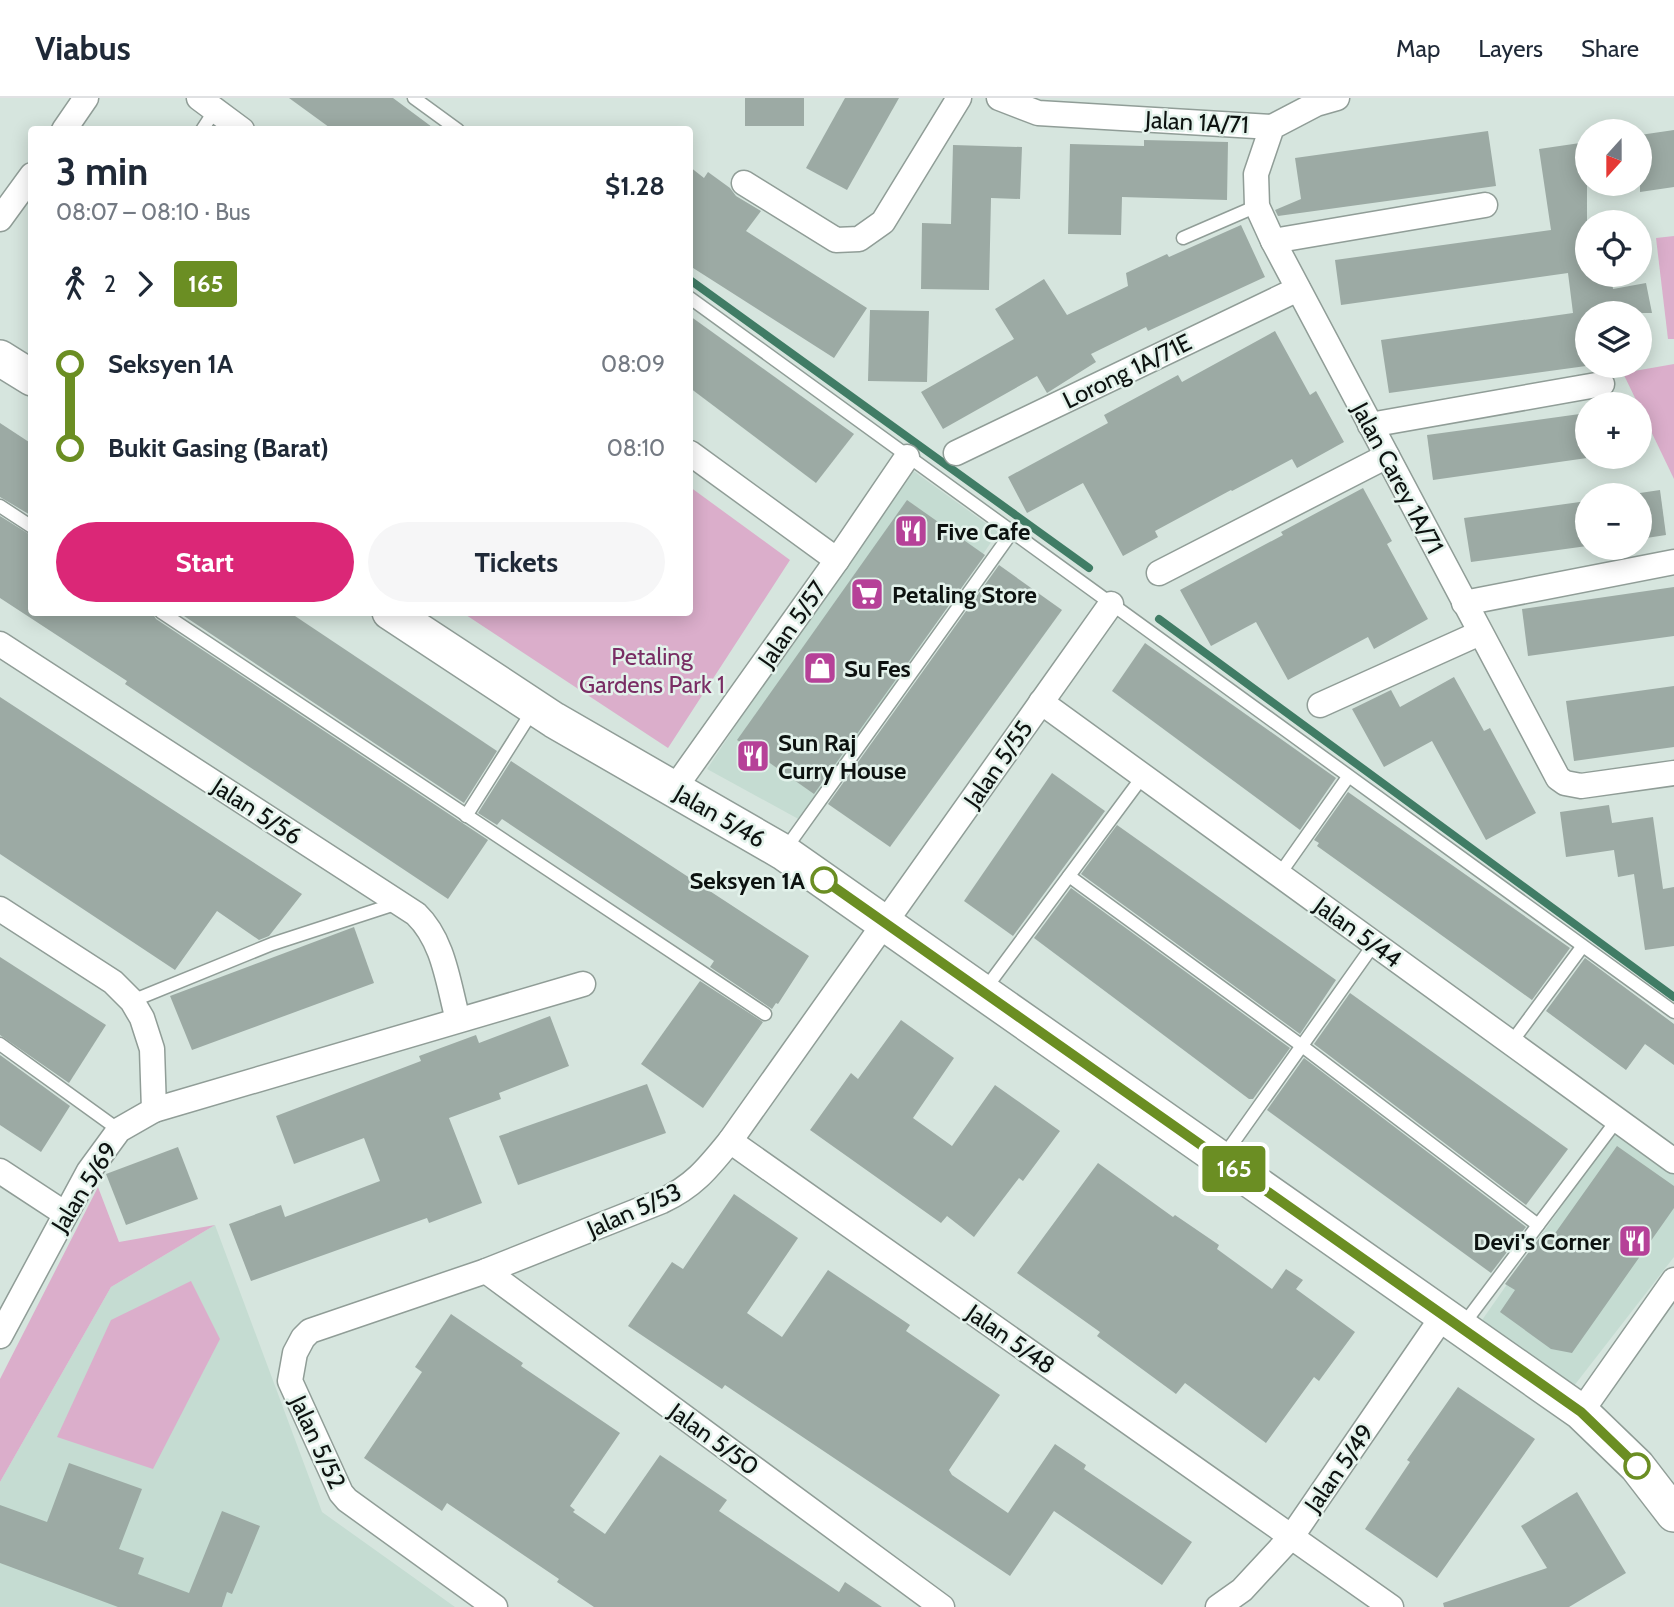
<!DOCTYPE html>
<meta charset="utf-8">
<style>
body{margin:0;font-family:Cabin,sans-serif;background:#f6f6f7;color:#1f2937;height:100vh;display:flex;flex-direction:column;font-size:26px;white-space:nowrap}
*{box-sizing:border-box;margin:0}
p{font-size:23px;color:#747a83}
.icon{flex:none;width:38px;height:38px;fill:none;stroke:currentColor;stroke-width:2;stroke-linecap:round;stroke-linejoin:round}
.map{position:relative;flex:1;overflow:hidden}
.panel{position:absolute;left:28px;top:28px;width:665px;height:490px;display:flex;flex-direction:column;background:#fff;border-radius:7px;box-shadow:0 4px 18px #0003}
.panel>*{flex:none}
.badge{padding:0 14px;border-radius:5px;font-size:24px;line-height:46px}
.needle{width:46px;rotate:201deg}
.fabs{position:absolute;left:1575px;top:21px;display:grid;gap:14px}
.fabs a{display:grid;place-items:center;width:77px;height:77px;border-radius:50%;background:#fff;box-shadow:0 4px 18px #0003;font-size:35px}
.map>.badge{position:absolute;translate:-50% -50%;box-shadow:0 0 0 4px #fff}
.legs{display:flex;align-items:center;gap:10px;height:77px;padding:0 28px;font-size:23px}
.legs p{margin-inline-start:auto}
.head{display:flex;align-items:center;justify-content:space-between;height:119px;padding:0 28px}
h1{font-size:38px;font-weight:700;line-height:52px}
.primary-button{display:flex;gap:14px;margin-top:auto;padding:14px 28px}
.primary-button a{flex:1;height:80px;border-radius:42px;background:#db2777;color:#fff;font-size:28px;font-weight:700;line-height:80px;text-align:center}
.primary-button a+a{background:#f6f6f7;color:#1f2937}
ul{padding:0 28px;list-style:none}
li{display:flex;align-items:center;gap:24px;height:84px;font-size:26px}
li i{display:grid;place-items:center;width:10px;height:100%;margin:0 9px;background:currentColor}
li i::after{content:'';width:18px;height:18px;margin:-9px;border:5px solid;border-radius:50%;background:#fff}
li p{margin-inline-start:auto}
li:first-child i{background:linear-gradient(#0000 50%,currentColor 0)}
li:last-child i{background:linear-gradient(currentColor 50%,#0000 0)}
header{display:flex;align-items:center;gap:42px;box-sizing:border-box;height:98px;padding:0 35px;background:#fff;border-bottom:2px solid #e0e1e3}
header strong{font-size:33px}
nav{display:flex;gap:38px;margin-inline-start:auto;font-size:24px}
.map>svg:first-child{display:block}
.built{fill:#c5dcd2}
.green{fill:#dbaecb}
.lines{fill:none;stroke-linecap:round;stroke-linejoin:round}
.stream{stroke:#407c65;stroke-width:8}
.building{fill:#9caaa4}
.lane-casing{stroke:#909d97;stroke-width:15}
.street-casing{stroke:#909d97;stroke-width:27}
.secondary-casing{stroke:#909d97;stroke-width:38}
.lane{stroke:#fff;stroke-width:12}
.street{stroke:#fff;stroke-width:24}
.secondary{stroke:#fff;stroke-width:35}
.line-1-casing{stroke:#fff;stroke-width:16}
.line-1{stroke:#6b8e23;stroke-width:10}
.stop-1-dot{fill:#fff;stroke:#6b8e23;stroke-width:3.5}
.labels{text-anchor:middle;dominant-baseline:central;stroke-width:5;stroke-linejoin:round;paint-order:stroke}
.street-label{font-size:24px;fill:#0d1210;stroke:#e3f2eb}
.poi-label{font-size:24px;font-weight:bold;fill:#0d1210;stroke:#e3f2eb;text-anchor:start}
.park-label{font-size:24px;fill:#792d64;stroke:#e3f2eb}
.stop-label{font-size:24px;font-weight:bold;fill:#0d1210;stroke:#e3f2eb;text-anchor:end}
</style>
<header>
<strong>Viabus</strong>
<nav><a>Map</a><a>Layers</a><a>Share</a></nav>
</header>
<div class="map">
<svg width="1674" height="1509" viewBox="0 0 1674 1509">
<rect width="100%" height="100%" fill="#d6e5de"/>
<g class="built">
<polygon points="908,369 998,434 802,723 707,671"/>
<polygon points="1617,1029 1674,1074 1674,1159 1570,1293 1480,1225"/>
<polygon points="215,1127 322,1414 455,1509 0,1509 0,1384 111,1189"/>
</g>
<g class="green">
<polygon points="1674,138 1674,241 1668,241 1656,140"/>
<polygon points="1674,266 1674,381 1623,275"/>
<polygon points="690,389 790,462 668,650 463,515 690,514"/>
<polygon points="98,1089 119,1144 215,1127 111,1189 0,1384 0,1281"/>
<polygon points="191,1183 220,1241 153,1371 57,1339 111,1222"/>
</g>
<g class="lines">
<g class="stream">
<polyline points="690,182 1089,470"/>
<polyline points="1159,521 1674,899"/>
</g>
</g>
<g class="building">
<polygon points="289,0 393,0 436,32 333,32"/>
<rect x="745" y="0" width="59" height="28"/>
<polygon points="845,0 899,0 847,92 806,70"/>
<polygon points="1674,32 1674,89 1640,94 1640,37"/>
<polygon points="1488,33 1496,88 1278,118 1275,112 1301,101 1295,60"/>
<polygon points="1144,42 1228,44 1227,102 1122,99 1121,137 1068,136 1070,46 1144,48"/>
<polygon points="1587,44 1587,177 1611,177 1613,191 1646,185 1652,215 1587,215 1587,225 1580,226 1586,268 1389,295 1381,242 1573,215 1568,175 1341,207 1335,162 1551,132 1539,51"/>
<polygon points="953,47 1022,49 1020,101 991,100 989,192 921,191 922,125 951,126"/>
<polygon points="690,69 704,80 708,74 730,90 736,98 761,113 746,133 867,210 834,260 690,168"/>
<polygon points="1241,127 1265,179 1148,233 1146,229 1091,256 1096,264 1047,295 1037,278 943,331 921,294 1014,241 995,211 1044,181 1067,217 1128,188 1126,175 1167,156 1169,159"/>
<polygon points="870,212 929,213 927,284 868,283"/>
<polygon points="690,218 854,336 816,385 690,290"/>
<polygon points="1275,233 1310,297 1316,293 1344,344 1297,370 1292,361 1232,393 1231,392 1155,433 1158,439 1123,458 1083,385 1027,415 1008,379 1108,325 1104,317 1178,277 1182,284"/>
<polygon points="1587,315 1587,360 1433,382 1427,337"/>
<polygon points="0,325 32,346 32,418 0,399"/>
<polygon points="1363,390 1392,443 1387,446 1428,521 1374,551 1368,539 1288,582 1256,524 1211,548 1180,492 1283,437 1281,434"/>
<polygon points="1660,392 1666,437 1640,441 1640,395"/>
<polygon points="907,402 985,457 814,696 737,642"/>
<polygon points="1587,403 1587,448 1471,464 1464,420"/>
<polygon points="0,418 32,438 32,514 152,514 156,521 488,742 448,801 125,586 127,583 0,500"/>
<polygon points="999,467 1062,512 890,749 828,706"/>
<polygon points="1674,489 1674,538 1528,558 1522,511"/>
<polygon points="178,514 289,514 497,653 464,705"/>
<polygon points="1145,545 1336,680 1300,732 1112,593"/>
<polygon points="1454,579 1484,633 1490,630 1536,715 1486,742 1432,643 1384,669 1352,611 1391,592 1400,609"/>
<polygon points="1674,588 1674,649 1574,663 1566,603"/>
<polygon points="0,599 302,796 269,838 259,842 217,813 175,872 0,756"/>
<polygon points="511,663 809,858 778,906 776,905 772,911 710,869 714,863 502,721 497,727 478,715"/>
<polygon points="1052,675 1105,713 1013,838 964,803"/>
<polygon points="1348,694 1570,850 1532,902 1317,748 1319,745 1314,742"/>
<polygon points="1609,707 1612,725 1653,719 1663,791 1674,789 1674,848 1645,852 1634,776 1618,779 1614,752 1566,759 1560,714"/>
<polygon points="1117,727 1336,882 1300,936 1081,776"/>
<polygon points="1071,790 1290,950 1253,1001 1249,1001 1034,840"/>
<polygon points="354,829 374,885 192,952 170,898"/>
<polygon points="0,859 106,927 69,985 0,937"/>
<polygon points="1585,860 1674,926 1674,967 1645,946 1626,972 1546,913"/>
<polygon points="700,883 763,924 703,1010 641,966"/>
<polygon points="1350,895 1568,1051 1526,1107 1314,946"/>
<polygon points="550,918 569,968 499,995 501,1001 449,1020 482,1105 429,1125 427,1120 251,1183 229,1126 281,1107 285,1119 380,1083 364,1040 294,1066 276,1018 421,963 419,958 476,937 479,945"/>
<polygon points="901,922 954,960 913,1020 952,1048 995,987 1060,1033 1023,1083 1019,1080 974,1139 947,1118 941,1125 810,1032 851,975 858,981"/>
<polygon points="0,957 70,1008 41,1054 0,1027"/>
<polygon points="1304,960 1526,1129 1491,1175 1267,1012"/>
<polygon points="647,986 666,1035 518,1087 499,1038"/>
<polygon points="1617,1048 1674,1088 1674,1110 1572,1255 1551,1251 1500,1214 1515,1192 1505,1186 1543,1135 1551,1141"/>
<polygon points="178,1049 198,1101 126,1127 106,1076"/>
<polygon points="1098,1065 1173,1119 1175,1117 1219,1147 1217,1151 1272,1191 1286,1171 1303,1182 1296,1191 1355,1234 1319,1283 1314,1279 1266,1345 1185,1285 1176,1296 1097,1238 1100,1234 1017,1175"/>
<polygon points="734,1096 798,1140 747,1215 782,1239 828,1172 910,1227 906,1233 1000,1297 949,1372 952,1377 1008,1415 1055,1346 1086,1367 1084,1371 1192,1444 1162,1487 1054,1413 1010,1478 725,1287 722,1291 628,1228 672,1164 683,1171"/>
<polygon points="451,1216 523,1265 521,1268 620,1335 570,1408 575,1412 573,1414 605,1436 660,1357 727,1402 719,1413 839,1494 845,1484 882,1509 594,1509 557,1484 559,1481 447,1405 442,1413 364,1360 422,1274 415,1269"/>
<polygon points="1458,1289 1535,1341 1437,1480 1365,1431 1410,1364 1407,1362"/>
<polygon points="69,1365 142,1391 119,1451 144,1460 138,1476 189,1495 222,1413 260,1428 232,1496 227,1494 222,1509 118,1509 0,1465 0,1407 47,1424"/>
<polygon points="1577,1394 1626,1475 1569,1509 1444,1509 1443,1505 1547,1470 1521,1428"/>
</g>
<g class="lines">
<defs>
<g id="lane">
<polyline points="414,0 458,32"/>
<polyline points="202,32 215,12"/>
<polyline points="1183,140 1257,108"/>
<polyline points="690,200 1674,914"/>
<polyline points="0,408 32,429"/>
<polyline points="161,514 765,916"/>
<polyline points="466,718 533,612"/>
<polyline points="784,753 1012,434"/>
<polyline points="1279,777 1348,679"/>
<polyline points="1069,778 1302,948 1538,1127"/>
<polyline points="983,894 1143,678"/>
<polyline points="132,903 272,846 398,805"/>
<polyline points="1511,945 1582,849"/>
<polyline points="0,946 119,1032"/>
<polyline points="1223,1059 1374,846"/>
<polyline points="1463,1227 1617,1022"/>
</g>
<g id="street">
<polyline points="199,0 242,32"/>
<polyline points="999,0 1038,15 1272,29"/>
<polyline points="1337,0 1316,6 1272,29 1256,76 1257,108 1273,143 1558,680 1565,685 1581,688 1674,675"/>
<polyline points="64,32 86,0"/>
<polyline points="744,85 836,142 859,141 883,124 959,0"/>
<polyline points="0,121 32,77"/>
<polyline points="1273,143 1485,107"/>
<polyline points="1370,327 1602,286"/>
<polyline points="690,355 837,462"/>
<polyline points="956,355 1298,191"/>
<polyline points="1159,475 1387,358"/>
<polyline points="1464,505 1674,464"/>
<path d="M0,546L416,816C444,843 448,885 458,922"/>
<polyline points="1041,604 1674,1063"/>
<polyline points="1320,607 1480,535"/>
<polyline points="674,691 837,462 907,359"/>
<polyline points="0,811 113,884 132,903 142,920 152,951 154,1012 119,1032 89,1073 0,1238"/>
<polyline points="154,1012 583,886"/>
<polyline points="730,1043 1391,1509"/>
<polyline points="0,1073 64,1115"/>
<polyline points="486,1173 942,1509"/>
<polyline points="1581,1314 1674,1182"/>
<path d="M495,1509L347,1402L341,1395L290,1283L295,1255L303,1240L310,1233L486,1173L662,1103C694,1088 708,1070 730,1043L1111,506"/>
<polyline points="1218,1509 1242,1492 1292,1438 1443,1218"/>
</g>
<g id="secondary">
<polyline points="0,260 32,280"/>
<polyline points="390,514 554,622 783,754 1581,1314 1637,1368 1674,1416"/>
</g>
</defs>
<use href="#lane" class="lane-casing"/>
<use href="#street" class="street-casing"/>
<use href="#secondary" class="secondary-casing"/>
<use href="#lane" class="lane"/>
<use href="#street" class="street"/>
<use href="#secondary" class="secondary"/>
</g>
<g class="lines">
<defs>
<polyline id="line-1" points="824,782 1581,1314 1637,1368"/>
</defs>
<use href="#line-1" class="line-1-casing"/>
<use href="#line-1" class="line-1"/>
</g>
<defs>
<symbol id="restaurant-square" viewBox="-11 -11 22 22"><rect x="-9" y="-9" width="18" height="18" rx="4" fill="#b64198" stroke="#e3f2eb"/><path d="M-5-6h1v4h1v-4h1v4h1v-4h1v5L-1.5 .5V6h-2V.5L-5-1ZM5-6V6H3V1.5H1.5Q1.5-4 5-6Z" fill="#fff"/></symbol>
<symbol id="supermarket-square" viewBox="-11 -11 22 22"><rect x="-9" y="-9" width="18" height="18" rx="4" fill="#b64198" stroke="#e3f2eb"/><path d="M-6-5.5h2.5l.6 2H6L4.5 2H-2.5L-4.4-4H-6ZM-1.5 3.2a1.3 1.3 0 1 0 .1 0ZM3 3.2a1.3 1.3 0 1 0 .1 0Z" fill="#fff"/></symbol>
<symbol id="shop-square" viewBox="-11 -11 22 22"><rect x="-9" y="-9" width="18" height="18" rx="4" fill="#b64198" stroke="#e3f2eb"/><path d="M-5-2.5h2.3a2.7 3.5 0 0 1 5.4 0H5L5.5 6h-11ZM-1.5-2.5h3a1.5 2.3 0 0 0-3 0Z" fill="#fff"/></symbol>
</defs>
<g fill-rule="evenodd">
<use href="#restaurant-square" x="892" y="414" width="38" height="38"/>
<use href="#supermarket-square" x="848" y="477" width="38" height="38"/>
<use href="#shop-square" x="801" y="551" width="38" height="38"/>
<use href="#restaurant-square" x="734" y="639" width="38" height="38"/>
<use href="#restaurant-square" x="1616" y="1124" width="38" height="38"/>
</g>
<g class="stop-1-dot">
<circle cx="824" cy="782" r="12"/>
<circle cx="1637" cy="1368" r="12"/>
</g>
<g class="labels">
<g class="street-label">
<text transform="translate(1197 24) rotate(3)">Jalan 1A/71</text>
<text transform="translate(1127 273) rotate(-26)">Lorong 1A/71E</text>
<text transform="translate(1398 380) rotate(62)">Jalan Carey 1A/71</text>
<text transform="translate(792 526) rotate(-55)">Jalan 5/57</text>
<text transform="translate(998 666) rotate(-55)">Jalan 5/55</text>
<text transform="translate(257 713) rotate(33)">Jalan 5/56</text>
<text transform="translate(720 718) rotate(30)">Jalan 5/46</text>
<text transform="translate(1358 834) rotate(36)">Jalan 5/44</text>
<text transform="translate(84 1089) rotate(-58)">Jalan 5/69</text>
<text transform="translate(634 1112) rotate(-24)">Jalan 5/53</text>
<text transform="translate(1011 1241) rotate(35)">Jalan 5/48</text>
<text transform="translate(714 1341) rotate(36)">Jalan 5/50</text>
<text transform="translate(318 1344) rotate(65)">Jalan 5/52</text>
<text transform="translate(1339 1370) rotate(-55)">Jalan 5/49</text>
</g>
<g class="poi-label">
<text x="936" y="433">Five Cafe</text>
<text x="892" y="496">Petaling Store</text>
<text x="844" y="570">Su Fes</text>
<text x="778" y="644">Sun Raj<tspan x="778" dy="28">Curry House</tspan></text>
<text x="1610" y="1143" text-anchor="end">Devi's Corner</text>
</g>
<g class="park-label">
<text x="652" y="558">Petaling<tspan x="652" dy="28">Gardens Park 1</tspan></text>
</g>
<g class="stop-label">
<text x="805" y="782">Seksyen 1A</text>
</g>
</g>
</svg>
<div class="fabs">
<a><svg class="needle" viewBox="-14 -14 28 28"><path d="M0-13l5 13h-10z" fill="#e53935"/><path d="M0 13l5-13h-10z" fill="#747a83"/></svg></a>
<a><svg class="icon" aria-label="locate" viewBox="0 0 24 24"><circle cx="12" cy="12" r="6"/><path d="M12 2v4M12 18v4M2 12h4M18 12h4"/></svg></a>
<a><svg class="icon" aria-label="layers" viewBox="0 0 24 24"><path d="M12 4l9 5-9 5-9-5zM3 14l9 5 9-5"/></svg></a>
<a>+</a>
<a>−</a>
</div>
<b class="badge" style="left:1234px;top:1071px;background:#6b8e23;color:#fff">165</b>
<section class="panel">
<div class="head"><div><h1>3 min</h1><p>08:07 – 08:10 · Bus</p></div><b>$1.28</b></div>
<div class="legs"><svg class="icon" aria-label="walk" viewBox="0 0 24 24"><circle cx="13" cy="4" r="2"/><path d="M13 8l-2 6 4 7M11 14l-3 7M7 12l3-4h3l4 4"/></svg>2<svg class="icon" aria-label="forward" viewBox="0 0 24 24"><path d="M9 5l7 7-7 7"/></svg><b class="badge" style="background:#6b8e23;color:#fff">165</b></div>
<ul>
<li><i style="color:#6b8e23"></i><b>Seksyen 1A</b><p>08:09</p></li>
<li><i style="color:#6b8e23"></i><b>Bukit Gasing (Barat)</b><p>08:10</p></li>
</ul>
<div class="primary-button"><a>Start</a><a>Tickets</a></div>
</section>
</div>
